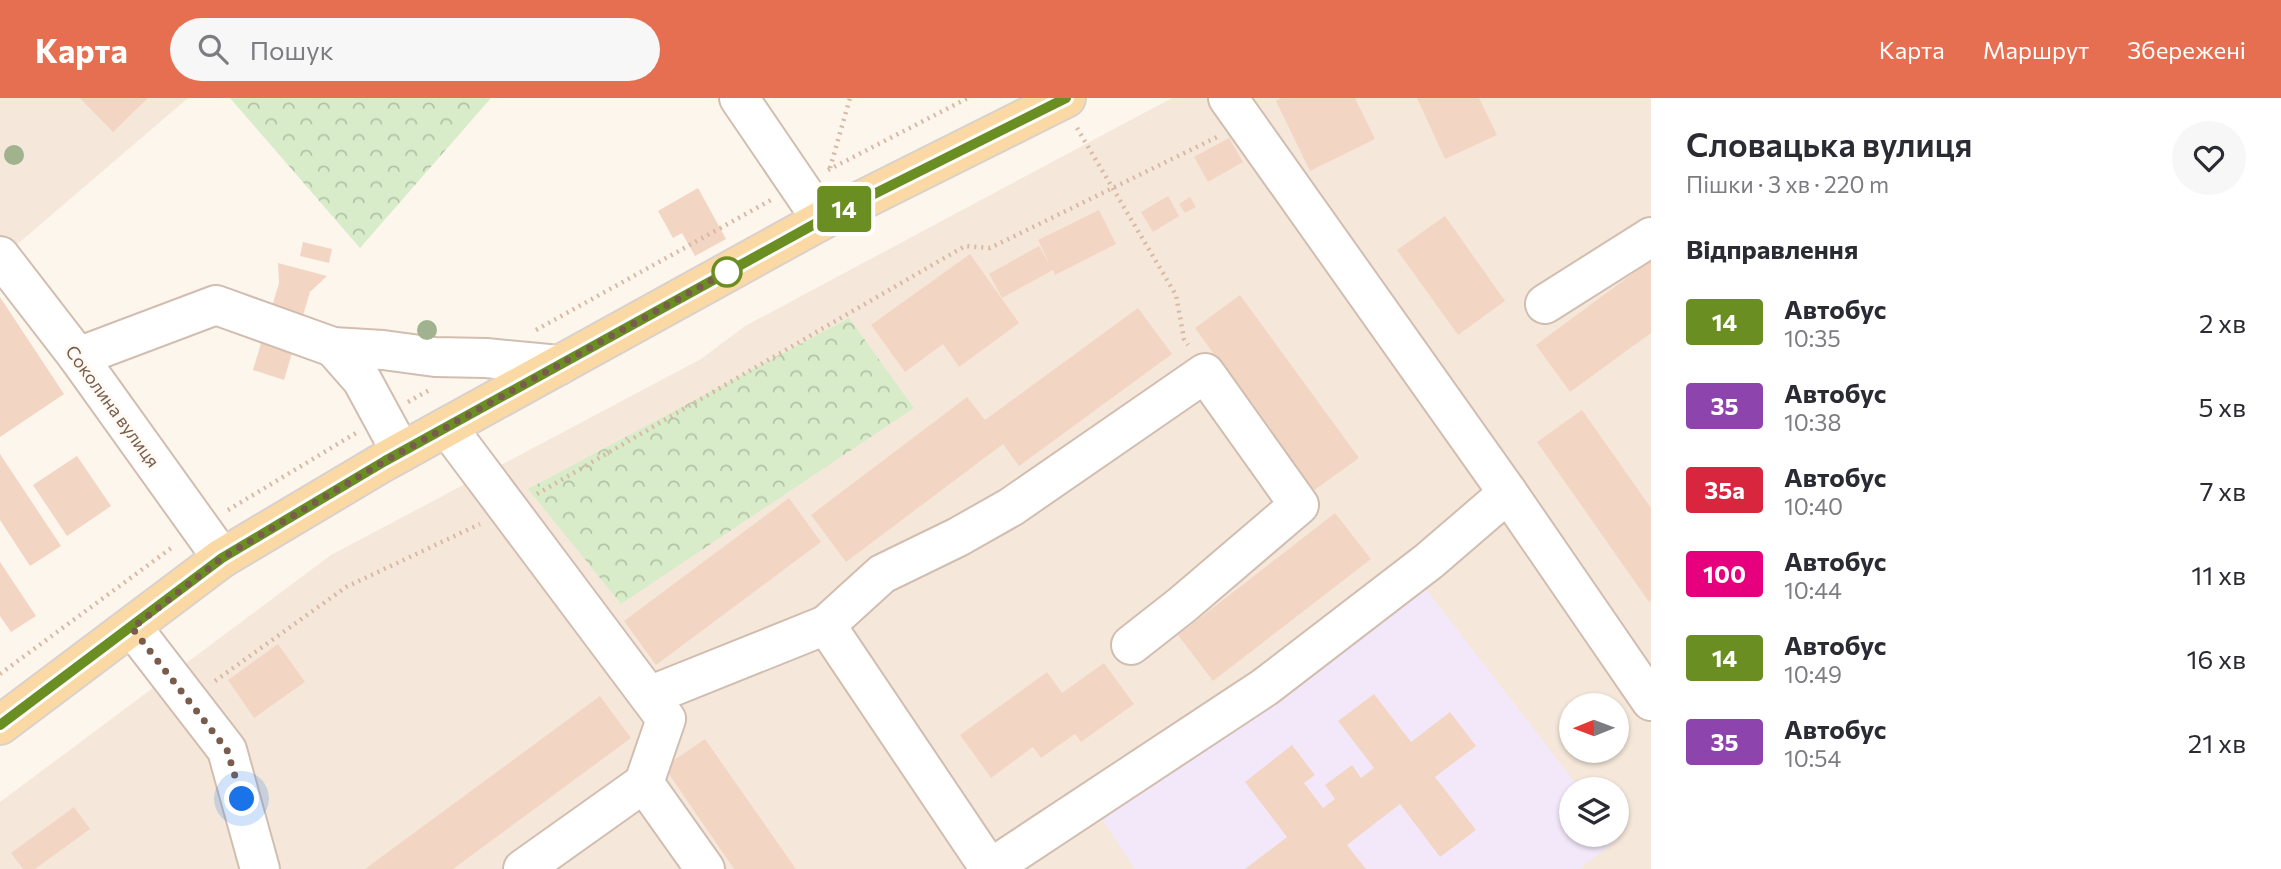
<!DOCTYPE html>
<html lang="uk">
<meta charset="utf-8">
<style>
body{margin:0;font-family:Commissioner,sans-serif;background:#f7f7f7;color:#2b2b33;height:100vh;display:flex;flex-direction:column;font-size:26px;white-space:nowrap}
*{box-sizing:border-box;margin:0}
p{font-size:23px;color:#7c7c81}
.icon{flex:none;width:38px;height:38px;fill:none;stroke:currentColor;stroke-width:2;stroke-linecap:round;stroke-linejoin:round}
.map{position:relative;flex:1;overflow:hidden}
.details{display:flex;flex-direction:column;background:#fff;width:630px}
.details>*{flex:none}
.badge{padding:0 14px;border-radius:5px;font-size:24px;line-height:46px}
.needle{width:46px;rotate:269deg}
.fabs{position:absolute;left:1559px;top:595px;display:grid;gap:14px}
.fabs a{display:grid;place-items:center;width:70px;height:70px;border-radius:50%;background:#fff;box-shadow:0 2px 5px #0004;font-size:35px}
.you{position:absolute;width:35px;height:35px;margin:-18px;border:5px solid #fff;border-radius:50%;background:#1a73e8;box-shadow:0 0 0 10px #1a73e833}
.map>.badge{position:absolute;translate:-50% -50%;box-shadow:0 0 0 4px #fff}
h2{padding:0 35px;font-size:26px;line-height:63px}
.round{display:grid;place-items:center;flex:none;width:74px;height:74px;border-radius:37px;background:#f7f7f7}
.headline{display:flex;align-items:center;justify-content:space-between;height:119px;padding:0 35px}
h1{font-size:33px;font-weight:600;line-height:52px}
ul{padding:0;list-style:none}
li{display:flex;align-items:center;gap:21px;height:84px;padding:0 35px}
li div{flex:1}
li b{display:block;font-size:26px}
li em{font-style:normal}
li .badge{min-width:77px;font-weight:700;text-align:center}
header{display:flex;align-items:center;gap:42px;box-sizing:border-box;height:98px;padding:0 35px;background:#e76f51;color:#fff}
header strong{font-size:33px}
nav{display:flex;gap:38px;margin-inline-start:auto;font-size:24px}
.search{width:490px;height:63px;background:#f7f7f7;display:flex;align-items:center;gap:18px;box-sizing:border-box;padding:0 24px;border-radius:38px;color:#7c7c81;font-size:26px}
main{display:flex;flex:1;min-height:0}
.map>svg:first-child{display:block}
.residential{fill:#f5e8da;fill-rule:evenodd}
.education{fill:#f3e8fa}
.forest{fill:url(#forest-crowns)}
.building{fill:#f3d5c3}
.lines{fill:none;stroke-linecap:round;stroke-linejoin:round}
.minor-casing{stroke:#d1beb0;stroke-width:42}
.major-casing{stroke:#dad1cd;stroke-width:42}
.path{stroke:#d9b8a5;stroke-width:4.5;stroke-dasharray:2 5;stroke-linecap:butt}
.minor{stroke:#fff;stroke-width:38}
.major{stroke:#fbd9a5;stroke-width:38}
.tree{fill:#a0b28e}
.line-casing{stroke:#fff;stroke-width:16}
.line{stroke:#6b8e23;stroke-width:10}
.walk{stroke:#7a5c4d;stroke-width:7;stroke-dasharray:0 12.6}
.stop-dot{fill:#fff;stroke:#6b8e23;stroke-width:3.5}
.labels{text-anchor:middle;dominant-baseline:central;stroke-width:6;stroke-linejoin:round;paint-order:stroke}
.street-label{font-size:18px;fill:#7a5c4d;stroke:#fffaf3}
</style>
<header>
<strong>Карта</strong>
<div class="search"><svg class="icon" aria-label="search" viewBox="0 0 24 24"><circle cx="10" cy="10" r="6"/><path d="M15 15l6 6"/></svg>Пошук</div>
<nav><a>Карта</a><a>Маршрут</a><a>Збережені</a></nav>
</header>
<main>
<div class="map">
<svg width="1651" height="771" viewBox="0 0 1651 771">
<defs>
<pattern id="forest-crowns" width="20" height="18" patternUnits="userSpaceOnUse" patternTransform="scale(1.75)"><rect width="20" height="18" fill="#d8ecc9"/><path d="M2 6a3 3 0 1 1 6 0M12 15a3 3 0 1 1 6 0" fill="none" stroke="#b4c2a5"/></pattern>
</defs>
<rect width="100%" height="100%" fill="#fdf6ec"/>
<g class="residential">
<polygon points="0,0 188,0 0,161"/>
<path d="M1172,0H1651V771H0V704L331,457L701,261L745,228ZM1572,607H1617V653H1572ZM1572,691H1617V737H1572Z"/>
</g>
<polygon class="education" points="1401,459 1580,691 1572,691 1572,737 1615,737 1618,741 1579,771 1135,771 1094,709"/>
<g class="forest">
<polygon points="230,0 491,0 360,150"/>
<polygon points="849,220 914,310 621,506 528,391"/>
</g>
<g class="building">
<polygon points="80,0 148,0 113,34"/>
<polygon points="1281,0 1355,0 1375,41 1310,73 1276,3"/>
<polygon points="1417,0 1479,0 1497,37 1445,61"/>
<polygon points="1229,40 1243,64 1208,84 1194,59"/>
<polygon points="698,90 726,141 695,158 682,135 673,140 658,113"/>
<polygon points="1168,98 1179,118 1153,134 1141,114"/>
<polygon points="1190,99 1196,109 1185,115 1179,106"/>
<polygon points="1099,112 1116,146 1055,177 1053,172 1002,200 989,176 1039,148 1050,167 1038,142"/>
<polygon points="1445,118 1505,203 1458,237 1397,152"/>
<polygon points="303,144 332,151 329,165 300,158"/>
<polygon points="970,156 1019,225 959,269 943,246 905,274 871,227"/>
<polygon points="1651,162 1651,235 1570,294 1536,247"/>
<polygon points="278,165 327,178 310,194 284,282 253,272 279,185"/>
<polygon points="1240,197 1359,360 1313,393 1195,230"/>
<polygon points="0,199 64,296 0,339"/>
<polygon points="1138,210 1172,256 1019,368 1003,346 846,464 811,417 967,299 985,322"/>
<polygon points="1582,312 1651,410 1651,502 1649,504 1537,344"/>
<polygon points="0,356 61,448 30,468 0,422"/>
<polygon points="77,358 111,408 67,438 33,387"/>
<polygon points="789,400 821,444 656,567 624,523"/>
<polygon points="1335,415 1371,461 1213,583 1178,537"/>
<polygon points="0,464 36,518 11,534 0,518"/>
<polygon points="278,546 305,584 254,620 228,582"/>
<polygon points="1104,565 1134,606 1081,644 1075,636 1041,660 1033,649 991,680 960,637 1047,574 1062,595"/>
<polygon points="1374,596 1411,644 1450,614 1476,648 1435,679 1476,732 1440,759 1400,706 1347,747 1366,771 1245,771 1287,739 1245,684 1292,647 1315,677 1304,685 1323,710 1335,701 1325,687 1352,667 1361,680 1374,670 1338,623"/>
<polygon points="600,598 631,640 453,771 365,771"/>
<polygon points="705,641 796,771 734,771 664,669"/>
<polygon points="74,709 90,731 35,771 23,771 11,755"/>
</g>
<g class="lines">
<defs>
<g id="minor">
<polyline points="739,0 822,122"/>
<polyline points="1228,0 1508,395 1651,603"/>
<polyline points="0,158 78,259 222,460"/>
<polyline points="1545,206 1651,139"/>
<polyline points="333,249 362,282 401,354"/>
<polyline points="78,259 216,207 333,249 383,252 435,259 486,260 559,267"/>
<polyline points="447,329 666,621 644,685"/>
<polyline points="826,527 882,476 958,439 1011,409 1205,275 1299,407 1182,507 1131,547"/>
<polyline points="132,529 227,652 260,771"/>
<polyline points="649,598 826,527 990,771"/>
<polyline points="991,770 1265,589 1429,463 1508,395"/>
<polyline points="523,771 644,685 705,771"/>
</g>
<polyline id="major" points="0,627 222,460 385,363 822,122 1066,0"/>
</defs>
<use href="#minor" class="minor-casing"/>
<use href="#major" class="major-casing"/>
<g class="path">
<polyline points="1077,30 1176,197 1184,241 1188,247"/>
<polyline points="830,70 850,0"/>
<polyline points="828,72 968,0"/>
<polyline points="536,232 771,102"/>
<polyline points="408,304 431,291"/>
<polyline points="537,396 965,148 990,150 1217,39"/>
<polyline points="228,412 356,335"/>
<polyline points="0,576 174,448"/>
<polyline points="215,583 346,489 480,426"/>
</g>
<use href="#minor" class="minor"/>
<use href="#major" class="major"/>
</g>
<g class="tree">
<circle cx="14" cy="57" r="10"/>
<circle cx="427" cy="232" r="10"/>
</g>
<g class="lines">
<defs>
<polyline id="line" points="0,627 222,460 385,363 822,122 1066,0"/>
</defs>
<use href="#line" class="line-casing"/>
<use href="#line" class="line"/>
<polyline class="walk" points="242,701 227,652 132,530 222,460 385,363 727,174"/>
</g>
<circle class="stop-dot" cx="727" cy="174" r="14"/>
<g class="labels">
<g class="street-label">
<text transform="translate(113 308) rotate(54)">Соколина вулиця</text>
</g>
</g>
</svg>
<div class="fabs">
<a><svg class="needle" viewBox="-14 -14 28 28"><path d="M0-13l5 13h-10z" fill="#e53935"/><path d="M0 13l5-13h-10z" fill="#7c7c81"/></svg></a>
<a><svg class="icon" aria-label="layers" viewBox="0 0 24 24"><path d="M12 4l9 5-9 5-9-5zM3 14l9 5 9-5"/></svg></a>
</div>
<div class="you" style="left:242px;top:701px"></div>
<b class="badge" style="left:844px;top:111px;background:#6b8e23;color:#fff">14</b>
</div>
<section class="details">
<div class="headline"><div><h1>Словацька вулиця</h1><p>Пішки · 3 хв · 220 m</p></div><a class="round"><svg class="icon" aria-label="heart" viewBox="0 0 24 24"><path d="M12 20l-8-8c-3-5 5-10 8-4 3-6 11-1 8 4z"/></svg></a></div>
<h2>Відправлення</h2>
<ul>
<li><span class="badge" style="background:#6b8e23;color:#fff">14</span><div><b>Автобус</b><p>10:35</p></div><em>2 хв</em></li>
<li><span class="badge" style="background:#8e44ad;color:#fff">35</span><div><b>Автобус</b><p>10:38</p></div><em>5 хв</em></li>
<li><span class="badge" style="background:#d7263d;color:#fff">35а</span><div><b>Автобус</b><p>10:40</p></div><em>7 хв</em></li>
<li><span class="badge" style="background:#e6007e;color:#fff">100</span><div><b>Автобус</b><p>10:44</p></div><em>11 хв</em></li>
<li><span class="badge" style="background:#6b8e23;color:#fff">14</span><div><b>Автобус</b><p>10:49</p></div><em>16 хв</em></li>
<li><span class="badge" style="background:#8e44ad;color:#fff">35</span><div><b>Автобус</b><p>10:54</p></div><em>21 хв</em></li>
</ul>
</section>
</main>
